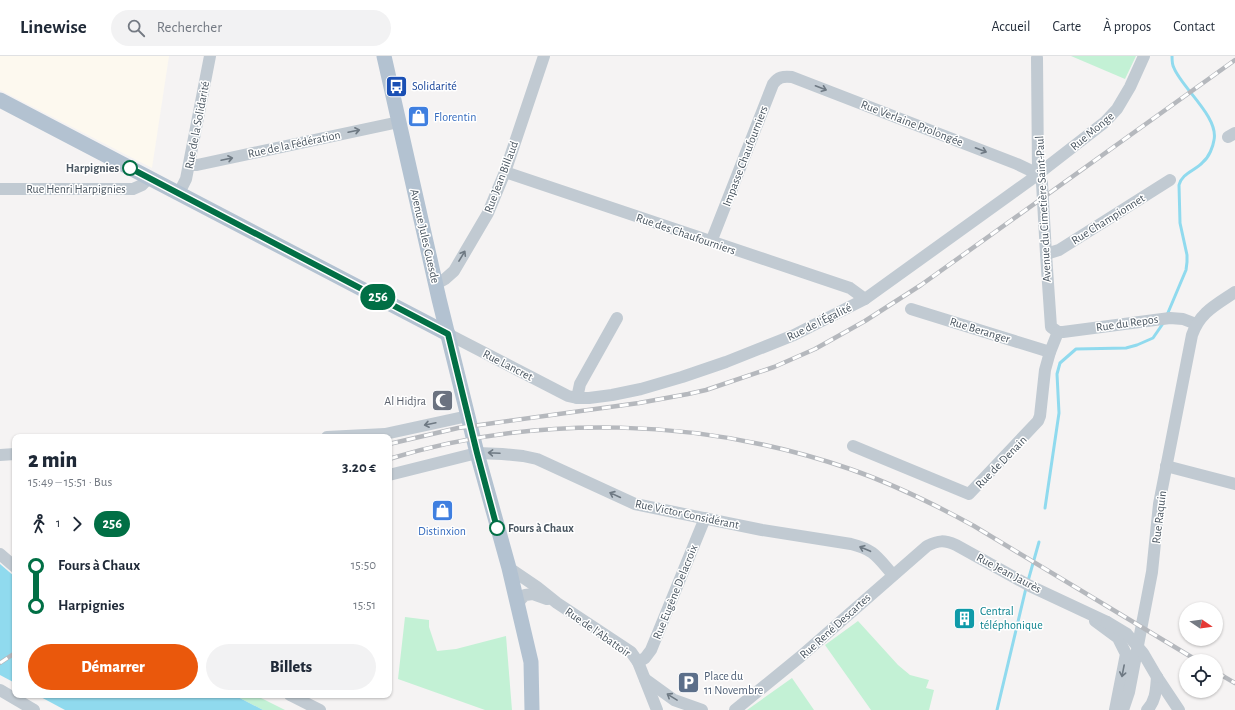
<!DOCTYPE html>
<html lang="fr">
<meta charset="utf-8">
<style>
body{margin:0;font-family:"Alegreya Sans",sans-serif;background:#f2f2f3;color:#1f2937;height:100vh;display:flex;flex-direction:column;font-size:15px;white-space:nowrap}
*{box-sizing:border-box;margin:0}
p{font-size:13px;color:#747a83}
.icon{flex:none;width:22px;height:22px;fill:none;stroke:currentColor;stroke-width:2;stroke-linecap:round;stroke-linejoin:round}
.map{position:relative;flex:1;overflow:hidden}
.drawer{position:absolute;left:12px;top:378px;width:380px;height:264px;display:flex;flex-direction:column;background:#fff;border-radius:8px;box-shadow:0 1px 3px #0004}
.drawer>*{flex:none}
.badge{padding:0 8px;border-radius:13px;font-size:14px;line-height:26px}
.needle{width:26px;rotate:103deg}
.tools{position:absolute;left:1179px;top:546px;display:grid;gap:8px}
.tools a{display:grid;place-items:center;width:44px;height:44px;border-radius:50%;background:#fff;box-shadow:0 1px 3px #0004;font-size:20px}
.map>.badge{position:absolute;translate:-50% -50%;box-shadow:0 0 0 2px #fff}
.legs{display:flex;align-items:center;gap:6px;height:44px;padding:0 16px;font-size:13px}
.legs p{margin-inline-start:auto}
.headline{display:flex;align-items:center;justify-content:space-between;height:68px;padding:0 16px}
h1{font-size:22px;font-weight:800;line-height:30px}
.button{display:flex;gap:8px;margin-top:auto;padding:8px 16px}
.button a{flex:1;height:46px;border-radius:24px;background:#ea580c;color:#fff;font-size:16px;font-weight:800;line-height:46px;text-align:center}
.button a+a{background:#f2f2f3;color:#1f2937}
ul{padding:0 16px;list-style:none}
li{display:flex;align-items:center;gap:14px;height:40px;font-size:15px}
li i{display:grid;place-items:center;width:6px;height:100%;margin:0 5px;background:currentColor}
li i::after{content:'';width:10px;height:10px;margin:-5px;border:3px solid;border-radius:50%;background:#fff}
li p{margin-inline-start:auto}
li:first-child i{background:linear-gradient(#0000 50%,currentColor 0)}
li:last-child i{background:linear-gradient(currentColor 50%,#0000 0)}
header{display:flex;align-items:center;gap:24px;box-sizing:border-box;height:56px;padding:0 20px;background:#fff;border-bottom:1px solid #e0e1e3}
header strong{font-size:19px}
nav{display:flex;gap:22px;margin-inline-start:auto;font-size:14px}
.search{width:280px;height:36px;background:#f2f2f3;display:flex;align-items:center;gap:10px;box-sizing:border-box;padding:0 14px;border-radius:22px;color:#747a83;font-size:15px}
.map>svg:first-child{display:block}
.commercial{fill:#fdf9ef}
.green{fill:#c3f1d5}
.water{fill:#90daee}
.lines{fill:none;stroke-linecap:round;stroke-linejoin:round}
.stream{stroke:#90daee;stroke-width:3}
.minor{stroke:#c1cad2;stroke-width:12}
.major{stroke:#b3c2d1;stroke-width:15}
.rail-casing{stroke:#b5b8bd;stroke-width:4.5}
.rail{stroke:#fff;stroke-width:3;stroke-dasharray:9;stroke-linecap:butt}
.minor-bridge{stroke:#c1cad2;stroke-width:12}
.oneway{stroke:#6e7983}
.line-1-casing{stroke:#fff;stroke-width:9}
.line-1{stroke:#016f45;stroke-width:6}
.stop-1-dot{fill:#fff;stroke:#016f45;stroke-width:2}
.labels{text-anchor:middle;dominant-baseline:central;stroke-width:3;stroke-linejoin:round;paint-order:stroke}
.transit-label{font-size:12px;fill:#164399;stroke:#fff;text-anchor:start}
.shop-label{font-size:12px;fill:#366cbe;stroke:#fff;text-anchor:start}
.street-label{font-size:12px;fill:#4a5661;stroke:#fff}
.stop-label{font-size:12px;font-weight:bold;fill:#4a5661;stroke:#fff;text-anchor:end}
.worship-label{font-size:12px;fill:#5b616d;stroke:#fff;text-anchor:end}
.culture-label{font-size:12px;fill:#0d838f;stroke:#fff;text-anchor:start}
.service-label{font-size:12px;fill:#4e5e75;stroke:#fff;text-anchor:start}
</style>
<header>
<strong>Linewise</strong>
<div class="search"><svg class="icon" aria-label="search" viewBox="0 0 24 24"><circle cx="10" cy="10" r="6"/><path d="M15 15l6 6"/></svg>Rechercher</div>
<nav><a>Accueil</a><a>Carte</a><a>À propos</a><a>Contact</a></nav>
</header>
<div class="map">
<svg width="1235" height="654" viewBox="0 0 1235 654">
<rect width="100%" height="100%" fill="#f5f3f3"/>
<polygon class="commercial" points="0,0 169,0 152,112 0,34"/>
<g class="green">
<polygon points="1071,0 1136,0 1125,23"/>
<polygon points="405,561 429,564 429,571 437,595 456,593 506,580 512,654 485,654 398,623"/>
<polygon points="858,565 898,609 910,619 929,624 926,632 934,634 929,654 871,654 825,589"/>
<polygon points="792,622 814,654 747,654"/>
<polygon points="234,639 255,639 285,654 263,654"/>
</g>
<g class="water">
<polygon points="0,508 15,521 15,627 0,619"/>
<polygon points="37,639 234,639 263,654 65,654"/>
</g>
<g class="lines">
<g class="stream">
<path d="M1167,259L1186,214L1187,206V199L1180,167L1179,129C1182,117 1195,115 1203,106C1209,101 1213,91 1214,84C1219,61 1182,32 1174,12C1172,9 1172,4 1172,0"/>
<polyline points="1045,452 1059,357 1057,318 1060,307 1076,293 1126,292 1137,289 1153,282 1164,266"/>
<polyline points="1028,525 1039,486"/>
<polyline points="997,654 1026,532"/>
</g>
<g class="minor">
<polyline points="1037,2 1038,118 1042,127 1046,198 1051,271 1058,276 1063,276 1170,262 1183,263 1196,268"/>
<polyline points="1228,81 1235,77"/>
<polyline points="189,109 197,109 399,66"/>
<polyline points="505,116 850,232 865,243"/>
<polyline points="0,133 133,133 142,129 149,122"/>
<polyline points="179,137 186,123 210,0"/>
<path d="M711,186L773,28C778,21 783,20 792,21L1017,108L1038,118"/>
<polyline points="1046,198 1059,194 1170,124"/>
<polyline points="436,228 445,223 454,215 488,157 505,116 544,0"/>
<polyline points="911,253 1050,296"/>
<polyline points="448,278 568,340 577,342 589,342 612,339 641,333 682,321 726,306 794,279 865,243 1029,125 1105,66 1117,53 1130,31 1144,0"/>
<polyline points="577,342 580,328 617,262"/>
<polyline points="327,381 385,378 468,360"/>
<polyline points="853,390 969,438 1038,365 1040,360 1045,314 1050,296 1058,276"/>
<polyline points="0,399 15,398"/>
<polyline points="1166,410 1235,428"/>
<path d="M389,419L477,397L502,398L523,400L537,403L635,448L762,474L851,488C875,494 877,501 893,519"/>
<polyline points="0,498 15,511"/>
<polyline points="509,512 537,531 557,547 631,596 638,606 657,654"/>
<polyline points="518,551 520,544 525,539 533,538 547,543"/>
<polyline points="1095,565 1118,582 1126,598 1115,654"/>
<polyline points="638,606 645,602 651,594 705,462"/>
<polyline points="1157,621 1179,654"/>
<polyline points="645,623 674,644 702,654"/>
<polyline points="0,634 34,654"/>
<polyline points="290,639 320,654"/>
<path d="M735,654L800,601L927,490C939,484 944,484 956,489L1030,530L1107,566"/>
<path d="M1123,654L1129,636L1152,516L1159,448L1192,279C1200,256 1216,249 1235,236"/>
<path d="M1147,654C1156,645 1156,633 1157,621"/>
</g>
<g class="major">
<polyline points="384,0 439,243 477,397 509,512 531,606 532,654"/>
<polyline points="0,44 448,278"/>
</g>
<defs>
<g id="rail">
<polyline points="389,388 458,372 639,347 688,338 706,334 774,311 815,293 865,265 921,229 1235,4"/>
<path d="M389,403C539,357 702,362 850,413C893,428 934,448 974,470L1198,605"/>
<polyline points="0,607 15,597"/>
<polyline points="1216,616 1235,627"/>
</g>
</defs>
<use href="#rail" class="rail-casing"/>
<use href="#rail" class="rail"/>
<polyline class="minor-bridge" points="1107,566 1127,578 1143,597 1157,621"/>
</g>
<defs><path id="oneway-shaft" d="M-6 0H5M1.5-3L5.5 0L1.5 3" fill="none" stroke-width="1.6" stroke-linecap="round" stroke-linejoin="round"/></defs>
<g class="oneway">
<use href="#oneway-shaft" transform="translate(821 32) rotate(21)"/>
<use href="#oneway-shaft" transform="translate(354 75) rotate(-12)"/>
<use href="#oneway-shaft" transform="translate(981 94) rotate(21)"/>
<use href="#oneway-shaft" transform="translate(227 103) rotate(-12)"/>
<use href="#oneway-shaft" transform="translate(462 200) rotate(-59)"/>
<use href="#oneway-shaft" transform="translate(430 368) rotate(168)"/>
<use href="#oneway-shaft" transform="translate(494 397) rotate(-177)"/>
<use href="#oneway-shaft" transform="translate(615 439) rotate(-155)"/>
<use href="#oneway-shaft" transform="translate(865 493) rotate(-157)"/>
<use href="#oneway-shaft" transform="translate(1123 615) rotate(101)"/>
<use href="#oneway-shaft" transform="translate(672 641) rotate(-148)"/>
</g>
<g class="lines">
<defs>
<polyline id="line-1" points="130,112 448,278 477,397 497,472"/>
</defs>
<use href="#line-1" class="line-1-casing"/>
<use href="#line-1" class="line-1"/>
</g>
<defs>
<symbol id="bus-square" viewBox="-11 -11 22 22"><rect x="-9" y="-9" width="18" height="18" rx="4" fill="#1a4fb4" stroke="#fff"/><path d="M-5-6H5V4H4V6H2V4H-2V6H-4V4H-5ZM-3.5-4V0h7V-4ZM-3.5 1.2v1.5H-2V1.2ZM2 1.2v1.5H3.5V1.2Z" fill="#fff"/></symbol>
<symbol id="shop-square" viewBox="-11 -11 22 22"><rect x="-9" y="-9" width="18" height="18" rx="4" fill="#3f7fe0" stroke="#fff"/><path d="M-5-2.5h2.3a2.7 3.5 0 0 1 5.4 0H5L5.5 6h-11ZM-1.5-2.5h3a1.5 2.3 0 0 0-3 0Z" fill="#fff"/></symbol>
<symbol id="mosque-square" viewBox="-11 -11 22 22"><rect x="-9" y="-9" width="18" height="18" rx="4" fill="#6b7280" stroke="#fff"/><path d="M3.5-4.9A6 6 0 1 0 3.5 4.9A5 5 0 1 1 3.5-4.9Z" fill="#fff"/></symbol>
<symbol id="building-square" viewBox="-11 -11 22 22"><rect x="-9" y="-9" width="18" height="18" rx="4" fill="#0f9aa8" stroke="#fff"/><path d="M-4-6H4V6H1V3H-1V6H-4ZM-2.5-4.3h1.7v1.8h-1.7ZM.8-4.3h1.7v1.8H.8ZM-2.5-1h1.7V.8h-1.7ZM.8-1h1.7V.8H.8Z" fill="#fff"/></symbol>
<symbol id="parking-square" viewBox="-11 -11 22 22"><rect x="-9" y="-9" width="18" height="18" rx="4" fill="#5c6f8a" stroke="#fff"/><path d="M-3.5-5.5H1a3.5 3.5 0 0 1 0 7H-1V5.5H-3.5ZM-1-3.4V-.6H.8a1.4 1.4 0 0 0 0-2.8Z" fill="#fff"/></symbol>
</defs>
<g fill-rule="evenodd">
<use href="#bus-square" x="384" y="18" width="25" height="25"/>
<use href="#shop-square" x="406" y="48" width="25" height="25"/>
<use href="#mosque-square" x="430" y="332" width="25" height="25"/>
<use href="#shop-square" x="430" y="442" width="25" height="25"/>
<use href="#building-square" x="952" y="550" width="25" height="25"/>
<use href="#parking-square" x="676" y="614" width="25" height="25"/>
</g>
<g class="stop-1-dot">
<circle cx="130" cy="112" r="7"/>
<circle cx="497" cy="472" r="7"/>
</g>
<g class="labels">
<g class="transit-label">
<text x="412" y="30">Solidarité</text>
</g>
<g class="shop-label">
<text x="434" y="61">Florentin</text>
<text x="442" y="475" text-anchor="middle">Distinxion</text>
</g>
<g class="street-label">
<text transform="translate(912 67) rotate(21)">Rue Verlaine Prolongée</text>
<text transform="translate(197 69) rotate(-79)">Rue de la Solidarité</text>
<text transform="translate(1092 75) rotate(-40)">Rue Monge</text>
<text transform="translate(294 88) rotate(-12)">Rue de la Fédération</text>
<text transform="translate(745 100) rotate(-69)">Impasse Chaufourniers</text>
<text transform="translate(501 121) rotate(-69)">Rue Jean Billaud</text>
<text x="76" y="133">Rue Henri Harpignies</text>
<text transform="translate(1043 153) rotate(-93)">Avenue du Cimetière Saint-Paul</text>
<text transform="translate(1108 163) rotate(-32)">Rue Championnet</text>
<text transform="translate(686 178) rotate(19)">Rue des Chaufourniers</text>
<text transform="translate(425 180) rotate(77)">Avenue Jules Guesde</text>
<text transform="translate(819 266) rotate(-26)">Rue de l'Égalité</text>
<text transform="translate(1127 267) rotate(-8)">Rue du Repos</text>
<text transform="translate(980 274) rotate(17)">Rue Beranger</text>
<text transform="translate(508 309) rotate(27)">Rue Lancret</text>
<text transform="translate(1001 406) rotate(-46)">Rue de Denain</text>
<text transform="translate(687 458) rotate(12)">Rue Victor Considérant</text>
<text transform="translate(1159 461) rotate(-83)">Rue Raquin</text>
<text transform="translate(1009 517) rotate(28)">Rue Jean Jaurès</text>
<text transform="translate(675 536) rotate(-68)">Rue Eugène Delacroix</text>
<text transform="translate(835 570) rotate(-42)">Rue René Descartes</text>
<text transform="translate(598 576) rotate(35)">Rue de l'Abattoir</text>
</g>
<g class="stop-label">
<text x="119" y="112">Harpignies</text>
<text x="508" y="472" text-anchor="start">Fours à Chaux</text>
</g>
<g class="worship-label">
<text x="426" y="345">Al Hidjra</text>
</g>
<g class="culture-label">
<text x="980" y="555">Central<tspan x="980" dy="14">téléphonique</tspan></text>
</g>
<g class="service-label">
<text x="704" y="620">Place du<tspan x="704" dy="14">11 Novembre</tspan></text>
</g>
</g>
</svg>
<div class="tools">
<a><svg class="needle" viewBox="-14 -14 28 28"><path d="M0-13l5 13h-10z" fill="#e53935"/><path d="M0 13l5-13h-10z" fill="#747a83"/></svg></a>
<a><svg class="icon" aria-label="locate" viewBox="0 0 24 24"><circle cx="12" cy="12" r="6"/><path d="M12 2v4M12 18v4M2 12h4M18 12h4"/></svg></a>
</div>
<b class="badge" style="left:378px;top:241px;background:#016f45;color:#fff">256</b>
<section class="drawer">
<div class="headline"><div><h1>2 min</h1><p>15:49 – 15:51 · Bus</p></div><b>3.20 €</b></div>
<div class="legs"><svg class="icon" aria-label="walk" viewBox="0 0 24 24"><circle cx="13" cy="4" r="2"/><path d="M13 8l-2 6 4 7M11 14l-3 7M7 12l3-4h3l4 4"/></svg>1<svg class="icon" aria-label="forward" viewBox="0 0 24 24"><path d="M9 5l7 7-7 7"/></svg><b class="badge" style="background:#016f45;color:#fff">256</b></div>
<ul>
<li><i style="color:#016f45"></i><b>Fours à Chaux</b><p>15:50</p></li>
<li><i style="color:#016f45"></i><b>Harpignies</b><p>15:51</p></li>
</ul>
<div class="button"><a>Démarrer</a><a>Billets</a></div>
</section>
</div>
